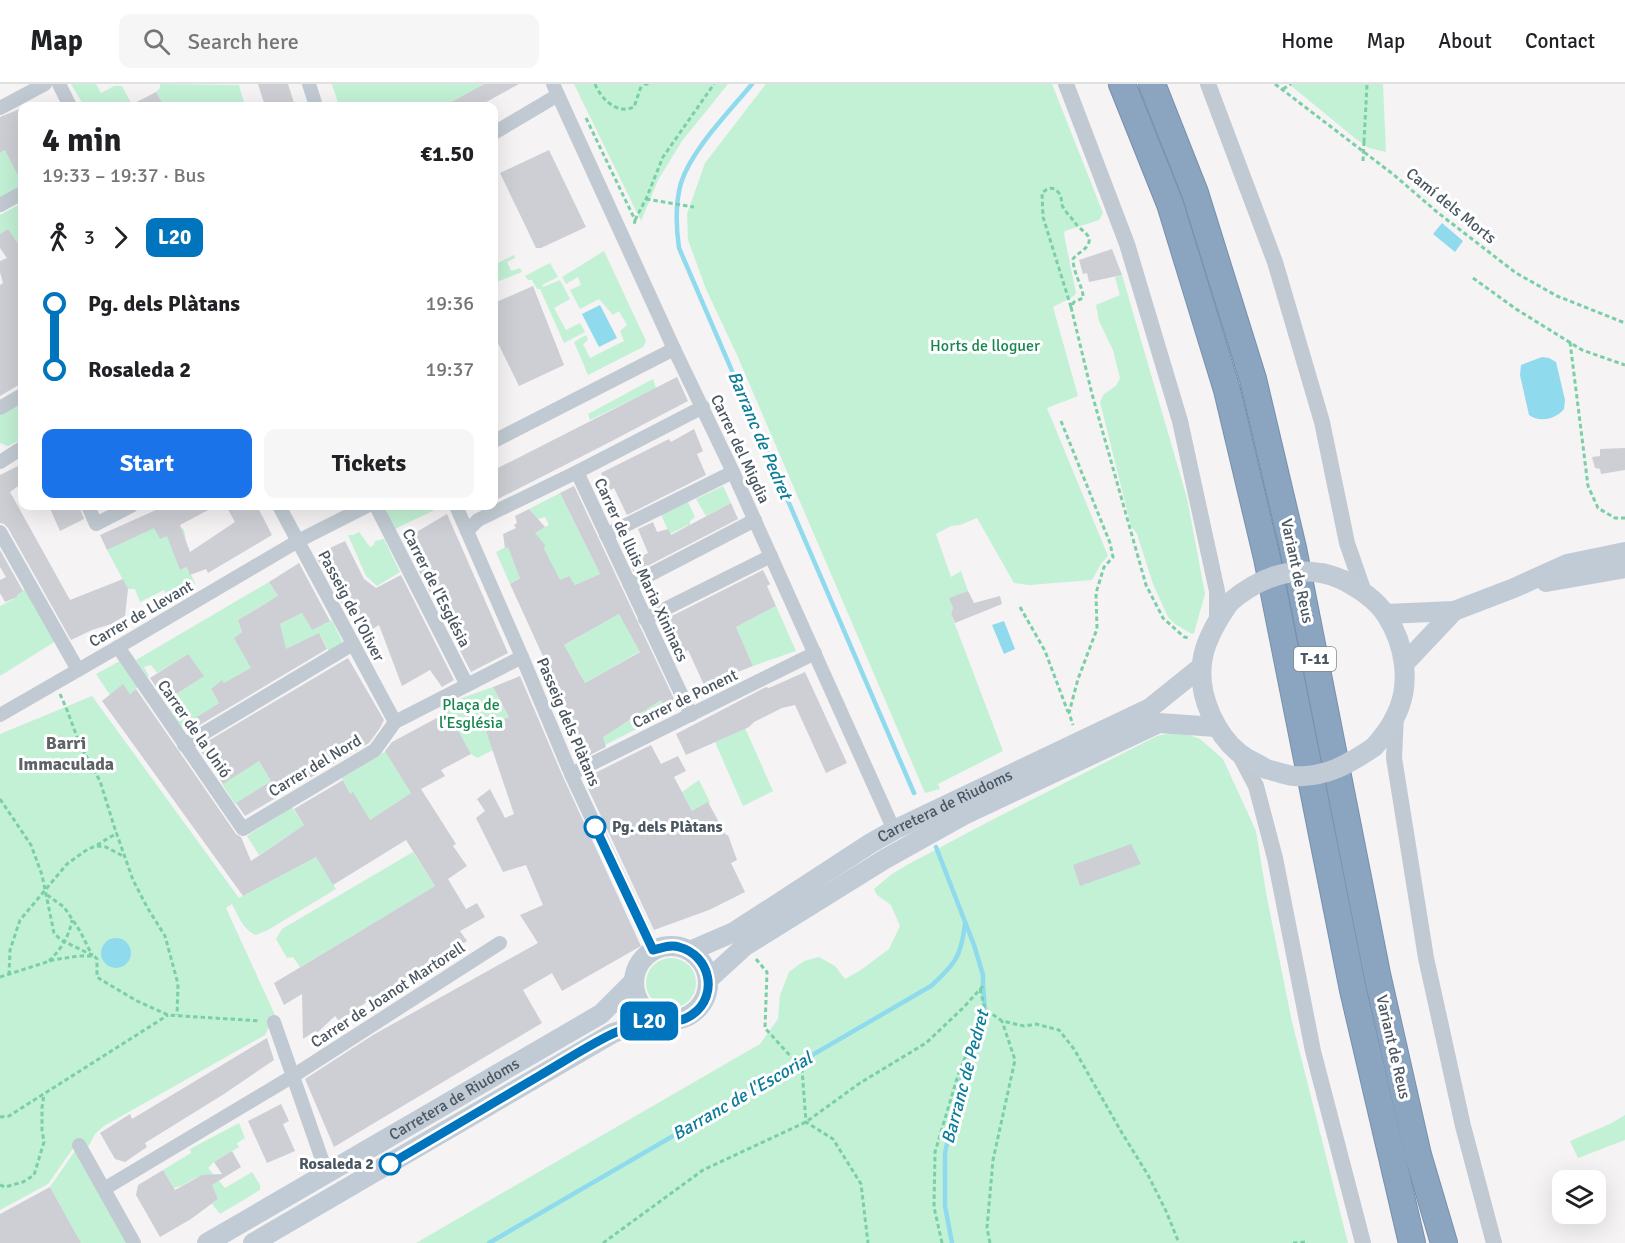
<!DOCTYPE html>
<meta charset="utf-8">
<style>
body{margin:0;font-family:Signika,sans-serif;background:#f6f6f6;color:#202124;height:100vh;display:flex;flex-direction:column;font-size:22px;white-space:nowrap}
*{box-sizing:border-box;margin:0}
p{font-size:20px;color:#757577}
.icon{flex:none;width:33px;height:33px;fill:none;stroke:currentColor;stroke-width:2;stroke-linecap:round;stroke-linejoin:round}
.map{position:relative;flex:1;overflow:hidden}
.panel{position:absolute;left:18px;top:18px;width:480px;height:408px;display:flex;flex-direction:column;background:#fff;border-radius:12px;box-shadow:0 6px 24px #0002}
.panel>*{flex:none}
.badge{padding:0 12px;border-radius:9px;font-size:21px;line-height:39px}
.tools{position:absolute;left:1552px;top:1086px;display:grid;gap:12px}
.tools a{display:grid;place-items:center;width:54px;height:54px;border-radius:12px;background:#fff;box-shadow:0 6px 24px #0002;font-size:30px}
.map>.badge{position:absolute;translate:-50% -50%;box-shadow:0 0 0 3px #fff}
.legs{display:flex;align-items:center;gap:9px;height:66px;padding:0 24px;font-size:20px}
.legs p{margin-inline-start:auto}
.headline{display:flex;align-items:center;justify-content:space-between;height:102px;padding:0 24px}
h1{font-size:33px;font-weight:700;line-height:45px}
.button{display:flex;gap:12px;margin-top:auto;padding:12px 24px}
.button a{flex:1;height:69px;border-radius:12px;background:#1a73e8;color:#fff;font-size:24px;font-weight:700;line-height:69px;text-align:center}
.button a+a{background:#f6f6f6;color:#202124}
ul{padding:0 24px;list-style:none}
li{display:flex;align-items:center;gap:21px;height:66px;font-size:22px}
li i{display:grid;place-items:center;width:9px;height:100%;margin:0 8px;background:currentColor}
li i::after{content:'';width:15px;height:15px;margin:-8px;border:4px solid;border-radius:50%;background:#fff}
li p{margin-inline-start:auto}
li:first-child i{background:linear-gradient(#0000 50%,currentColor 0)}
li:last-child i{background:linear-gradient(currentColor 50%,#0000 0)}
header{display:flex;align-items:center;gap:36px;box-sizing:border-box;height:84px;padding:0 30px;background:#fff;border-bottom:2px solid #e0e0e0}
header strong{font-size:28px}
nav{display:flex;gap:33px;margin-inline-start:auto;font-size:21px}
.search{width:420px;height:54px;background:#f6f6f6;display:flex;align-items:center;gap:15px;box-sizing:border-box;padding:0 21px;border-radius:12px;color:#757577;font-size:22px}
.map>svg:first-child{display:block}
.green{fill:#c3f1d5}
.water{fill:#90daee}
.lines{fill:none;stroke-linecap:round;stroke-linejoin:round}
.stream{stroke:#90daee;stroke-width:4.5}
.building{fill:#cdcfd5;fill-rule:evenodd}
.motorway-casing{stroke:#7690ad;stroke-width:28}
.path{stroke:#7ad0a6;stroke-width:3;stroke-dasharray:4.5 3;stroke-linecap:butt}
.minor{stroke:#c1cad2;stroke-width:14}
.tertiary{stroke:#c1cad2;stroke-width:16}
.secondary{stroke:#c1cbd6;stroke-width:20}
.motorway{stroke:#8ba5c1;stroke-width:26}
.path-bridge{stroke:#7ad0a6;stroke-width:3;stroke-dasharray:4.5 3;stroke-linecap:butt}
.secondary-bridge{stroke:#c1cbd6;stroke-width:20}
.line-1-casing{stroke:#fff;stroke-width:14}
.line-1{stroke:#0074bc;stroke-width:9}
.stop-1-dot{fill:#fff;stroke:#0074bc;stroke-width:3}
.labels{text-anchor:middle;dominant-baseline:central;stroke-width:6;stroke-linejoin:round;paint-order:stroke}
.shield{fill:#fff;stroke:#808990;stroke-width:1.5}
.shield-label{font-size:15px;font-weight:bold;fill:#4a5661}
.street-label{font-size:16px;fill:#4a5661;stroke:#fff}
.park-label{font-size:16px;fill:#17864f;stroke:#fff}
.stop-label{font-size:16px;font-weight:bold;fill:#4a5661;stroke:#fff;text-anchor:start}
.water-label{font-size:18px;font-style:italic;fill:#0c7c9b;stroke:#fff}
.neighbourhood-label{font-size:18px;font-weight:bold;fill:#5f6368;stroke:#fff}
</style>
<header>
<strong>Map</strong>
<div class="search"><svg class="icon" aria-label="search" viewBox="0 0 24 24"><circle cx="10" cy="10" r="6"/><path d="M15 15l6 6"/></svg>Search here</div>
<nav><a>Home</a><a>Map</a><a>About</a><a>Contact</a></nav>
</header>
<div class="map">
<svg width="1625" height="1159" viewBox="0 0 1625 1159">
<rect width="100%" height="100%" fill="#f5f3f3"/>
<g class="green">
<polygon points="71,0 96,0 101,9 114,2 122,2 132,21 129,22 84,22"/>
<polygon points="160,0 239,1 245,22 164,22 156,8 160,4"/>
<polygon points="332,0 484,0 444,22 339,22"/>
<polygon points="574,0 728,0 682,57 658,96 641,137"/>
<polygon points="766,0 1052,0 1103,129 1099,136 1065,147 1064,150 1076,209 1074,212 1053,223 1078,312 1047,324 1108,472 1101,480 1092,496 1029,501 1014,499 977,434 960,441 951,442 936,450 951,493 961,487 968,507 950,514 953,524 951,530 1003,667 938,700 940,705 925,709 737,271 706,205 688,156 687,130 705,79"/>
<polygon points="1289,0 1383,0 1386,68 1369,64 1356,55"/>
<polygon points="22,57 22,102 0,115 0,69"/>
<polygon points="22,119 22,165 8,145 0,150 0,131"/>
<polygon points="604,167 646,257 643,263 588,291 574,258 586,251 588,256 583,260 590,274 624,257 620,247 627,241 619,227 613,231 599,215 580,225 570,206 581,201 578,193 566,200 562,193"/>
<polygon points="514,171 515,174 507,178 511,187 520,184 522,188 494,199 494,181"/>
<polygon points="550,179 558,193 542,201 543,203 560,196 570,215 554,224 566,246 580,239 585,248 564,259 540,205 537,205 532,196 528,196 525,192"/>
<polygon points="1122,191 1187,414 1205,510 1194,549 1192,550 1175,540 1168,533 1153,500 1137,450 1131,442 1100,318 1104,310 1116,302 1120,294 1113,266 1099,237 1096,221 1120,211 1115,193"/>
<polygon points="653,295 656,304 590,336 588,330"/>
<polygon points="22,315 22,355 8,362 0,359 0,328"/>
<polygon points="723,402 731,419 706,432 696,415"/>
<polygon points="560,409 600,490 575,501 568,492 544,506 532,486 510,500 496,468 549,441 545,433 538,435 529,425"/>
<polygon points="688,418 695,433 690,437 690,443 688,441 670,450 661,431"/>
<polygon points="398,422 443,422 395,445 386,427"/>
<path d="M154,443L178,447L183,444C189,459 184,471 181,486L187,483L195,499L171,514L168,513L164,506L140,518L135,505H128L107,466Z"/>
<polygon points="359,448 370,463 374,461 375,457 384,455 400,488 377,502 366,492 348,451 353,451"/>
<polygon points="269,498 279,514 268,520 266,519 238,536 242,548 234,554 239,561 302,529 312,546 332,536 342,557 341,560 329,568 320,550 317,550 251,584 230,606 221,597 211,605 219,619 181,644 166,618 203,592 188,570 157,589 151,581 144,583 149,592 147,593 136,576"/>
<polygon points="26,504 56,557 0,592 0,522 17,513 17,511"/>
<polygon points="776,522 796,567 753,582 736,543"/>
<polygon points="619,530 644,565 585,599 575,580 569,582 561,563"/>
<polygon points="120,577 138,603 130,610 122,601 110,611 96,590"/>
<polygon points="493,603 509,633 485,644 493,666 477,674 471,670 448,628 448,619"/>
<polygon points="656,607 665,622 666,630 605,661 598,638 619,643 644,627"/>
<path d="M92,612L239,814L316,773L336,805L268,846L256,851C243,846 238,831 232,820L226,824L275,931L265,951L104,1042L95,1050L87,1065L79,1056L48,1100L0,1126V650Z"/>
<polygon points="745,644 773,707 743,722 715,658"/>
<polygon points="1179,647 1200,655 1223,675 1256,747 1267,814 1292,938 1348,1159 416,1159 760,960 778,935 780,911 789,888 804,877 819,873 835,882 845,895 861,886 889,865 900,842 891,821 877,811 874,805 892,790 907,781 988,738 1157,652"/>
<polygon points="386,667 411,709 367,738 365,728 353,709 350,710 342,694"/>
<polygon points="259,677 271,697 235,720 222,700"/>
<polygon points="699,696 710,718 692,727 682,708"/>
<polygon points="292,723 304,741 259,771 247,752"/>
<polygon points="413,768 435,802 300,883 293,873 287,874 276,855 282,845"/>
<circle cx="671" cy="899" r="25"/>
<polygon points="1625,1031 1625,1056 1578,1074 1570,1057 1612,1039"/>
<path d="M239,1039L245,1054L237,1059L239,1063L214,1078L208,1084L225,1104L252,1088L260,1101V1106L220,1130L212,1120L218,1115L207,1091C195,1091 186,1102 174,1104L163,1086L191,1069L190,1065Z"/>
<polygon points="79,1061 134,1159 81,1159 50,1103"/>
</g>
<g class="water">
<polygon points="1442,139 1463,157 1455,168 1433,150"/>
<polygon points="600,221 617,254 599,263 582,230"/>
<path d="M1542,273L1549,274L1556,278L1565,316L1564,325C1556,335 1540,339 1529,331L1520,291L1521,281Z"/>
<polygon points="1004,537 1015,565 1004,570 992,541"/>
<circle cx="116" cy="869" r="15"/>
</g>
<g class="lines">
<g class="stream">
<path d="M752,0C730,27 691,66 681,99C675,120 676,143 679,164L914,709"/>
<polyline points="936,763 974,861 983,891 983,902 985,925 976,959 960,998 945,1069 945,1122 952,1159"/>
<path d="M489,1159L931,902C955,880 961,873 965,840"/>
</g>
</g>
<g class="building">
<polygon points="258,0 288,0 295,22 265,22"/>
<polygon points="484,0 519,0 479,22 444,22"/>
<polygon points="156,8 164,22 129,22"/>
<polygon points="22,24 22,99 5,66 0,69 0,33"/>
<polygon points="549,66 586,143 541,164 536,164 500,89"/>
<polygon points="8,145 22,165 22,299 0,312 0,201 3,199 0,188 0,177 7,174 0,164 0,150"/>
<polygon points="1112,165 1122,191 1089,198 1087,189 1083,190 1079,176"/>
<polygon points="533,202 564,281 519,302 494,251 494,219"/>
<polygon points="677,293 688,317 606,360 494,417 494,386"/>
<polygon points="694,345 703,367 697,370 706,391 627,431 614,404 609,407 601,389 669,355 671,358"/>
<polygon points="1625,364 1625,386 1601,390 1600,385 1595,384 1592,373 1600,372 1600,365"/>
<polygon points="22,380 22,399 10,408 70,516 123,495 128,505 125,532 111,540 92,546 71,556 8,444 4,440 0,439 0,391"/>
<path d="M574,402L675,617L665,622L661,616L603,653L606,663L584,674L557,614L550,594L552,592L510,500L520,494L508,463L505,464L503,450L516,444L514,441L517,439L515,432L529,425L545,443L535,449L545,461L544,465L560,496L569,492L575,501L600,490L560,409ZM619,530L640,568L585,599L564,561Z"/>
<polygon points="731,419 738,435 634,489 629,478 648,469 638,445 653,438 657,448 668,445 671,451"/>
<polygon points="49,422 79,422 84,435 60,447"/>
<polygon points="165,422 216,422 180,441 190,468 235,438 226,422 257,422 272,451 208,489 206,485 190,491 187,483 180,486 167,452 160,455 154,444 107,466 100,451"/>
<polygon points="447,430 508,569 471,588 403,456"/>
<polygon points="345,457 364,495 376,504 401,491 454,596 442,603 430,586 402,602 379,541 363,551 350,527 347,529 315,471"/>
<polygon points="0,466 23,507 17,511 17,513 5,518 0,509 0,496 6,493 0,483"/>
<polygon points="299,479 330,537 312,546 302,529 280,540 286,565 319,549 327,565 188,648 183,642 219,619 211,605 222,596 224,599 251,584 234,554 242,548 238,536 278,512 269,498"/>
<polygon points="763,486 770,500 767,502 776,522 736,543 753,582 735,589 733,587 704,601 688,566 674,574 658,539"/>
<polygon points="968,507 974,519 1000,512 1002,520 955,539 951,530 953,524 949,514"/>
<polygon points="188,570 204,592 166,617 150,594"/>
<polygon points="348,574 384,636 380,644 369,659 245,732 236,719 271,697 259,677 223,700 198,663"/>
<polygon points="805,588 847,679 826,689 795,621 782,624 754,638 749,643 686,671 676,650 766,603 769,604"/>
<polygon points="520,592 563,693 641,862 562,907 552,889 523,906 542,939 334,1063 305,995 373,951 538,859 520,831 543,821 526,781 503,788 476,734 485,727 477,715 490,705 505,734 514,730 485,644 509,633 493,603"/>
<polygon points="123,600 130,610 136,605 236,750 241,753 251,777 304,741 294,725 343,696 350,710 353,708 370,736 411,709 385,667 392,658 448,628 471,670 441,686 445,692 421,705 456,760 453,762 467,782 448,795 466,825 477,819 485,833 460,847 467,857 390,906 389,904 359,923 359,924 340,938 335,932 318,948 315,947 303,955 302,910 284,921 274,899 435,802 406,756 333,801 316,773 243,812 102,617"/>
<polygon points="651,661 661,680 678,672 686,687 674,693 692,727 708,718 726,751 728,751 737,776 731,779 745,808 709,826 654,846 586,700 587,700 585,694"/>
<polygon points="1131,760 1141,780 1080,802 1073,781"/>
<polygon points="267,954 274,976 224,1010 145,1059 147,1063 125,1078 115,1075 100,1049 130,1030 132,1035"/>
<polygon points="281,1020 289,1037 283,1040 295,1067 267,1079 248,1037"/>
<polygon points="232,1067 241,1083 212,1101 218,1115 191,1135 160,1153 136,1111 138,1101 163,1086 175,1106 202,1091 222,1090 214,1078"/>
<polygon points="50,1103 81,1159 0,1159 0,1130"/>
</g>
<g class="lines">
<defs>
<g id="motorway">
<polyline points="1122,0 1170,120 1227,306 1267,474 1353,906 1412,1159"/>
<polyline points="1152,0 1195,109 1253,295 1293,464 1377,890 1418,1071 1444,1159"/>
</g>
</defs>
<use href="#motorway" class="motorway-casing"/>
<g class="path">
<path d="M595,0C601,15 617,31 634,23L642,0"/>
<polyline points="644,0 650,0"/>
<polyline points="1275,0 1394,91 1437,128 1516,189 1557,212 1625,239"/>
<polyline points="1283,5 1291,0"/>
<polyline points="586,34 635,136 634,142"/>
<polyline points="1364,58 1367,0"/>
<polyline points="646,115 694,123"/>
<polyline points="635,136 646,115 663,73 714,0"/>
<polyline points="1473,194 1516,225 1582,266 1625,281"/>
<path d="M1071,223L1043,133L1042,109C1047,104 1053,102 1058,108C1062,112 1061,116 1062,121C1065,128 1072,134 1076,140C1080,146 1091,150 1089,158C1087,166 1077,169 1073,175C1073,189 1084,205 1083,214L1074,218L1071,223L1092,310L1146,501L1163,534L1184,553L1190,554"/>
<polyline points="1570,258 1588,402 1598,424 1615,434 1625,434"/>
<polyline points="1061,337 1110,459 1113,473 1104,483 1096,509 1097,545 1078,595 1069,629 1073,641"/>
<polyline points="1020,523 1045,567 1068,628"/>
<polyline points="60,610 67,626 80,661 100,697 114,742 133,796 147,823 165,852 178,900 177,931"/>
<polyline points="0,715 31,761 42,791 54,849 61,856 94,872"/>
<polyline points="97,761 117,749"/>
<polyline points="47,811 64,823 80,847 92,871"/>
<polyline points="756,875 767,888 765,944 802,985 806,1038 833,1055 861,1100 868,1159"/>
<path d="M49,877C61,865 69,853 72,836"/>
<polyline points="9,891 10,866 20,836 67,780 88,765 96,762 106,763 123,772"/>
<polyline points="0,893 53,876 78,872 94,872 97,875 97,893 100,895 137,917 168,931 260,937"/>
<polyline points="980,905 985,925 1002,937 1024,942 1036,940 1059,946 1074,965 1122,1049 1148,1091 1166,1127 1179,1159"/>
<polyline points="0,1033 9,1032 168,931"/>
<polyline points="0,1101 5,1103 23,1098 34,1091 44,1058 42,1046 42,1024 44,1010"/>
<polyline points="603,1159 703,1086 806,1038 860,999 926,959 963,924 983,902"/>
<polyline points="942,1159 934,1123 935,1068 958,991 985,925"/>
<polyline points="990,1159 987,1144 993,1076 1015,976 1002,937"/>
<polyline points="1293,1159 1305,1158 1306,1159"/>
</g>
<g class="minor">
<polyline points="59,0 70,22"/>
<polyline points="309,0 316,22"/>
<polyline points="553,0 674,265 733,388 894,746"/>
<polyline points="0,24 45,0"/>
<polyline points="494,49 558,11"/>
<polyline points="0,121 22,109"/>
<polyline points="0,324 22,311"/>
<polyline points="494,357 674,265"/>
<polyline points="0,378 22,364"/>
<polyline points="577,388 691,631"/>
<polyline points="88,422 96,440 131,422"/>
<polyline points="279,422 395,638"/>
<polyline points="376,422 467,601"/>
<polyline points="456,422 522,573 571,690 653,866"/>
<polyline points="467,447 478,436 577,388 703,323"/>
<polyline points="0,448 78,586"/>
<polyline points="606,451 733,388"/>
<polyline points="630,501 755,436"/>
<polyline points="645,535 771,472"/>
<polyline points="118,563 243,745 375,666 395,638 522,573"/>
<polyline points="0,631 118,563 298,457 367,422"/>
<polyline points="184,661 353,560"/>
<polyline points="571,690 815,569"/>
<polyline points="274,938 327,1090"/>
<polyline points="79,1061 134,1159"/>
<polyline points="104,1105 293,992 500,859"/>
</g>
<g class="tertiary">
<polyline points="1066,0 1127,160 1180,337 1217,507 1217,537"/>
<polyline points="1208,0 1275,178 1322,338 1347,459 1364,508"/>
<polyline points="1396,631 1394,674 1426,874 1463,1042 1494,1159"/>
<polyline points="1238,668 1256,702 1275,774 1313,967 1363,1159"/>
</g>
<g class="secondary">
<path d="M1343,496C1359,505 1376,515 1386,531C1405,560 1412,601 1395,633C1390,644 1382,654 1374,663"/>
<polyline points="1546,498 1625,484"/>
<path d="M1230,518C1204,555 1191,586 1211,631C1217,644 1226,658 1238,668C1246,675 1257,679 1266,685"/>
<polyline points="1386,530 1454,527 1514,504 1567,480 1625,468"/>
<polyline points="1405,579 1454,527"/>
<circle cx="671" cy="899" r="37"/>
<path id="s1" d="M690,867L734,848L871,759L894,746L1150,624L1201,583"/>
<polyline points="709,895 745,862 885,775 964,731 1159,639 1216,643"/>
<path id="s2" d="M207,1159L601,930L633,898"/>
<polyline points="253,1159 613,949 657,935"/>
</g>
<use href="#motorway" class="motorway"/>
<polyline class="path-bridge" points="1363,77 1364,58"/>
<g class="secondary-bridge">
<path d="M1230,518C1256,496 1287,483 1321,489C1328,490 1336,493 1343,496"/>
<path d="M1266,685C1275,687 1285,691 1294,692C1325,694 1349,680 1374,663"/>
</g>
</g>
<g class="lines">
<defs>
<path id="line-1" d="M390,1080C440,1050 490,1021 539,992C563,978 586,963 610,951C618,947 650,935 658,935C672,934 678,941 693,930C719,911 710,871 679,863C670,860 662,864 653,866L595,743"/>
</defs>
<use href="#line-1" class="line-1-casing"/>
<use href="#line-1" class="line-1"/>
</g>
<g class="stop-1-dot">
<circle cx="595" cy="743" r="10"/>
<circle cx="390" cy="1080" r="10"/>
</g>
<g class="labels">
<rect class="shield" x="1294" y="563" width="42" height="24" rx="4.5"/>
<g class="shield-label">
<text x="1315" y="575">T-11</text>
</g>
<g class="street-label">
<text transform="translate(1451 122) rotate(39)">Camí dels Morts</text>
<text transform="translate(740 365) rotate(65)">Carrer del Migdia</text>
<text transform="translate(641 486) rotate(65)">Carrer de lluis Maria Xininacs</text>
<text transform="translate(1297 487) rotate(78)">Variant de Reus</text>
<text transform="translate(436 504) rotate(63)">Carrer de l'Església</text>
<text transform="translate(351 522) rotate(62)">Passeig de l'Oliver</text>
<text transform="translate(141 530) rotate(-30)">Carrer de Llevant</text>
<text transform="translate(685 615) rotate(-26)">Carrer de Ponent</text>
<text transform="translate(568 638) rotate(67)">Passeig dels Plàtans</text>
<text transform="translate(194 645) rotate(55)">Carrer de la Unió</text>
<text transform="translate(315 682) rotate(-31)">Carrer del Nord</text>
<text stroke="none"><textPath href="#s1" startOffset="294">Carretera de Riudoms</textPath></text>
<text transform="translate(388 911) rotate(-33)">Carrer de Joanot Martorell</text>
<text transform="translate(1393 963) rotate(77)">Variant de Reus</text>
<text stroke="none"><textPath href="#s2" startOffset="286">Carretera de Riudoms</textPath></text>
</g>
<g class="park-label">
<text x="985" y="262">Horts de lloguer</text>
<text x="471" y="621">Plaça de<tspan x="471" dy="18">l'Església</tspan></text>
</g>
<g class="stop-label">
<text x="612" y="743">Pg. dels Plàtans</text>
<text x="374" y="1080" text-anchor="end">Rosaleda 2</text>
</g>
<g class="water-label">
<text transform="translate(760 351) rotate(67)">Barranc de Pedret</text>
<text transform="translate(965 993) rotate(-75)">Barranc de Pedret</text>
<text transform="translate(742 1012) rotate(-30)">Barranc de l'Escorial</text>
</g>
<g class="neighbourhood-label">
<text x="66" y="659">Barri<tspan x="66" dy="21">Immaculada</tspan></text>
</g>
</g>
</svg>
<div class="tools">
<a><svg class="icon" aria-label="layers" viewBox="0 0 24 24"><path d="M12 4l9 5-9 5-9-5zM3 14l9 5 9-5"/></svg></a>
</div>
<b class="badge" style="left:649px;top:937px;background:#0074bc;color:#fff">L20</b>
<section class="panel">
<div class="headline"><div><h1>4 min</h1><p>19:33 – 19:37 · Bus</p></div><b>€1.50</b></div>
<div class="legs"><svg class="icon" aria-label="walk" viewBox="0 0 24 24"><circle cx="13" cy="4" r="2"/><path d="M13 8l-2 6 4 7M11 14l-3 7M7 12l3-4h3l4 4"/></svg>3<svg class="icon" aria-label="forward" viewBox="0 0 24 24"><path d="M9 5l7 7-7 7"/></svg><b class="badge" style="background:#0074bc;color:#fff">L20</b></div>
<ul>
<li><i style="color:#0074bc"></i><b>Pg. dels Plàtans</b><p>19:36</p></li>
<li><i style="color:#0074bc"></i><b>Rosaleda 2</b><p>19:37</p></li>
</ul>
<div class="button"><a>Start</a><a>Tickets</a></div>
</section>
</div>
